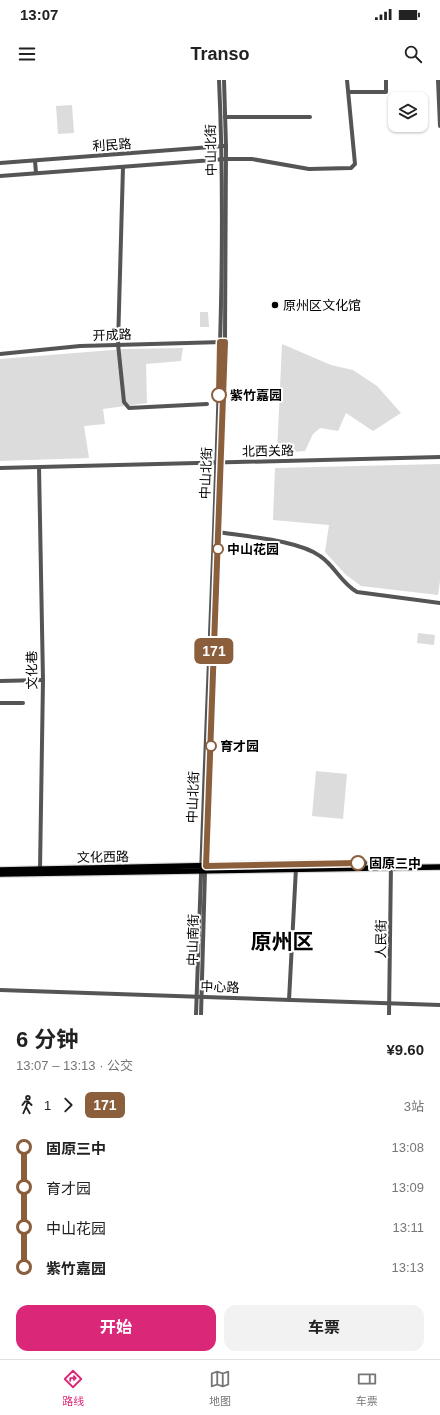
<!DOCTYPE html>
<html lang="zh">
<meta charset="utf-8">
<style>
body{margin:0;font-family:Arial,"Noto Sans SC",sans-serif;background:#f2f2f2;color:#222;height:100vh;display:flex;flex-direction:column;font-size:15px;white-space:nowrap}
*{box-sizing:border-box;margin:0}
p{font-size:13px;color:#767676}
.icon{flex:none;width:22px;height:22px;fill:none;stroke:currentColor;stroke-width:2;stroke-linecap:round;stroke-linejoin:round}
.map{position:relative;height:935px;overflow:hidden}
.side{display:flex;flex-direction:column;background:#fff;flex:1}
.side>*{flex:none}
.badge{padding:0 8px;border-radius:6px;font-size:14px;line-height:26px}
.fabs{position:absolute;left:388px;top:12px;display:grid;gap:8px}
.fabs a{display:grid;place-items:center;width:40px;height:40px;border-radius:8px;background:#fff;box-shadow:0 1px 3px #0004;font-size:20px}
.map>.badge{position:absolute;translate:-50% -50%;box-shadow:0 0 0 2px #fff}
.legs{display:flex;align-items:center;gap:6px;height:44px;padding:0 16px;font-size:13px}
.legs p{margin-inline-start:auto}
.head{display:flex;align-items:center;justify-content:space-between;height:68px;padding:0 16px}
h1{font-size:22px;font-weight:700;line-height:30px}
.action{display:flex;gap:8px;margin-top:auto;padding:8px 16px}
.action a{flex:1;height:46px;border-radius:12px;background:#db2777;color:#fff;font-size:16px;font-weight:700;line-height:46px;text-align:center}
.action a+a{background:#f2f2f2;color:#222}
ul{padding:0 16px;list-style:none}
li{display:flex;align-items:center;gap:14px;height:40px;font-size:15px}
li i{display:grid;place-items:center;width:6px;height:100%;margin:0 5px;background:currentColor}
li i::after{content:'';width:10px;height:10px;margin:-5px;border:3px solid;border-radius:50%;background:#fff}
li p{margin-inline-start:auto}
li:first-child i{background:linear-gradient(#0000 50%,currentColor 0)}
li:last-child i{background:linear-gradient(currentColor 50%,#0000 0)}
.status{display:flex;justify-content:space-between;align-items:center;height:28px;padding:0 20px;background:#fff;direction:ltr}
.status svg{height:11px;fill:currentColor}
header{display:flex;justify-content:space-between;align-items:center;height:52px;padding:0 16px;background:#fff;font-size:18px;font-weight:700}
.menu{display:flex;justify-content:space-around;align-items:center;height:56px;border-top:1px solid #e0e0e0;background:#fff;font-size:11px;color:#767676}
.menu a{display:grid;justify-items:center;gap:2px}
.menu .selected{color:#db2777}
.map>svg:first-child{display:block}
.green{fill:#dcdcdc}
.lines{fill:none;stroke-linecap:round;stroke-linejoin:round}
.major-casing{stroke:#dbdbdb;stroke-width:8}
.minor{stroke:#555;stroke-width:4}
.major{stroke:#000;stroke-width:5.5}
.line-1-casing{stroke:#fff;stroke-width:9}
.line-1{stroke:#8b5e3c;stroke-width:6}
.poi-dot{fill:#000;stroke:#fff;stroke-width:1.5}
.stop-1-dot{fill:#fff;stroke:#8b5e3c;stroke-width:2}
.labels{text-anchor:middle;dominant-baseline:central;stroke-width:4;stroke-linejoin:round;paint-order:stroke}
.street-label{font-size:13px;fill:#000;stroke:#fff}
.poi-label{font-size:13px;fill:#000;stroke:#fff;text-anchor:start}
.stop-label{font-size:13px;font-weight:bold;fill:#000;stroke:#fff;text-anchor:start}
.town-label{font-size:21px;font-weight:bold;fill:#000;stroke:#fff}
</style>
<div class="status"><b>13:07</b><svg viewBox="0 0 49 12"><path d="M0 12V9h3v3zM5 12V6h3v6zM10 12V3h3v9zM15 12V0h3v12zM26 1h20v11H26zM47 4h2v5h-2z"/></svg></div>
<header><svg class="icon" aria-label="menu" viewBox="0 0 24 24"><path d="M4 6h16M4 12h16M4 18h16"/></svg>Transo<svg class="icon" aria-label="search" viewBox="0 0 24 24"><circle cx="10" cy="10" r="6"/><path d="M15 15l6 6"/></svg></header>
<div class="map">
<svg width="440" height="935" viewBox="0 0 440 935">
<rect width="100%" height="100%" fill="#fff"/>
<g class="green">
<polygon points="72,25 74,53 58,54 56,26"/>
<polygon points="200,232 208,232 209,247 200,247"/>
<polygon points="282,264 331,285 353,290 377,306 401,333 373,351 346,333 338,351 320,348 313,354 305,371 277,373"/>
<polygon points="183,268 181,281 146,284 147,323 103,329 105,344 84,346 89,378 0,381 0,279 125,269"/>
<polygon points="440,384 440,501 438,515 361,506 345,494 325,472 329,445 273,440 275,388"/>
<polygon points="418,553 435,555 434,565 417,563"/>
<polygon points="316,691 347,694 343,739 312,736"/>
</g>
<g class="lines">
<defs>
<g id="major">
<polyline points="0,790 276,784 364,783"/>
<polyline points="0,794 440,787"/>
</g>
</defs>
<use href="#major" class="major-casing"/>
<g class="minor">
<polyline points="438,0 440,46"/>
<polyline points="349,12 386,12 386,0"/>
<polyline points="225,37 310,37"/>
<polyline points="35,81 36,93"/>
<polyline points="0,83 224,66"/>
<polyline points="123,87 118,264 124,322 129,328 207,324"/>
<polyline points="0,96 226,79 252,79 309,89 351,88 355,84 347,0"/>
<polyline points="0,274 80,266 223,262"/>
<polyline points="39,387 43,600 40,790"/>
<polyline points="0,388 440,377"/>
<path d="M219,452C247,457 298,460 320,476C335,486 341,503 357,512L440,523"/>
<polyline points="0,601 43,600"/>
<polyline points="0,623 23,623"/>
<polyline points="0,910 440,925"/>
<polyline points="289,920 296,788"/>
<path d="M196,935C202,774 207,612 214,451C219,301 226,150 219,0"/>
<polyline points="201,935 205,791 219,465 225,259 226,66 224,0"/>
<polyline points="389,935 391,783"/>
</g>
<use href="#major" class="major"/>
</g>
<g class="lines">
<defs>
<polyline id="line-1" points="219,315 220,262 225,262 206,786 358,783"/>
</defs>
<use href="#line-1" class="line-1-casing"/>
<use href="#line-1" class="line-1"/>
</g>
<circle class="poi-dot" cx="275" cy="225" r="4"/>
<g class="stop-1-dot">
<circle cx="219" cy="315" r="7"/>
<circle cx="218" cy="469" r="5"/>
<circle cx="211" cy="666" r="5"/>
<circle cx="358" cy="783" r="7"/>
</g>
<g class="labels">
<g class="street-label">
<text transform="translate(112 65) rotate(-4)">利民路</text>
<text transform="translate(211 70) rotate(-91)">中山北街</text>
<text transform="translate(112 255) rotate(-2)">开成路</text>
<text transform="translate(268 371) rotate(-1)">北西关路</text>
<text transform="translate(206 393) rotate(-88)">中山北街</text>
<text transform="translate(32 590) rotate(-91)">文化巷</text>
<text transform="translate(193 717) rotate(-88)">中山北街</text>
<text transform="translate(103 777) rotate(-1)">文化西路</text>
<text transform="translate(381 859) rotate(-89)">人民街</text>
<text transform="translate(193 860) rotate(-89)">中山南街</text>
<text transform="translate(220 907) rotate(2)">中心路</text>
</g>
<g class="poi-label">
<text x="283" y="225">原州区文化馆</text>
</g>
<g class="stop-label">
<text x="230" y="315">紫竹嘉园</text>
<text x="227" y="469">中山花园</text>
<text x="220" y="666">育才园</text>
<text x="369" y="783">固原三中</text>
</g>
<g class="town-label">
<text x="282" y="861">原州区</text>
</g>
</g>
</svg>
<div class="fabs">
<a><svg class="icon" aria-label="layers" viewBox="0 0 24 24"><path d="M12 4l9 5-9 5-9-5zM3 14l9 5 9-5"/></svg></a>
</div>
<b class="badge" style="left:214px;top:571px;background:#8b5e3c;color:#fff">171</b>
</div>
<section class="side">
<div class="head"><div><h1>6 分钟</h1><p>13:07 – 13:13 · 公交</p></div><b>¥9.60</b></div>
<div class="legs"><svg class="icon" aria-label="walk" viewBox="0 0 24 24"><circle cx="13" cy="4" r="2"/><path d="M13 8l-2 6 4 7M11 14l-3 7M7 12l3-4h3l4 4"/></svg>1<svg class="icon" aria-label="forward" viewBox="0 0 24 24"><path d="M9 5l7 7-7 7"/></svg><b class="badge" style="background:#8b5e3c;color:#fff">171</b><p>3站</p></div>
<ul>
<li><i style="color:#8b5e3c"></i><b>固原三中</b><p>13:08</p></li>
<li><i style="color:#8b5e3c"></i><span>育才园</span><p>13:09</p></li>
<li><i style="color:#8b5e3c"></i><span>中山花园</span><p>13:11</p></li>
<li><i style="color:#8b5e3c"></i><b>紫竹嘉园</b><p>13:13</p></li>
</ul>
<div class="action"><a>开始</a><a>车票</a></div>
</section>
<nav class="menu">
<a class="selected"><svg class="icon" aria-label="directions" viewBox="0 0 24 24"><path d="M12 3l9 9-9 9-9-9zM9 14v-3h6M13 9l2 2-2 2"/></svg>路线</a>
<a><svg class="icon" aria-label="map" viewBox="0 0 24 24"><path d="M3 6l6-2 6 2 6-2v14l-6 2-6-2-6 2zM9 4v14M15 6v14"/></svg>地图</a>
<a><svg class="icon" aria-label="tickets" viewBox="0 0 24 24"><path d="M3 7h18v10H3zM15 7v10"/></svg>车票</a>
</nav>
